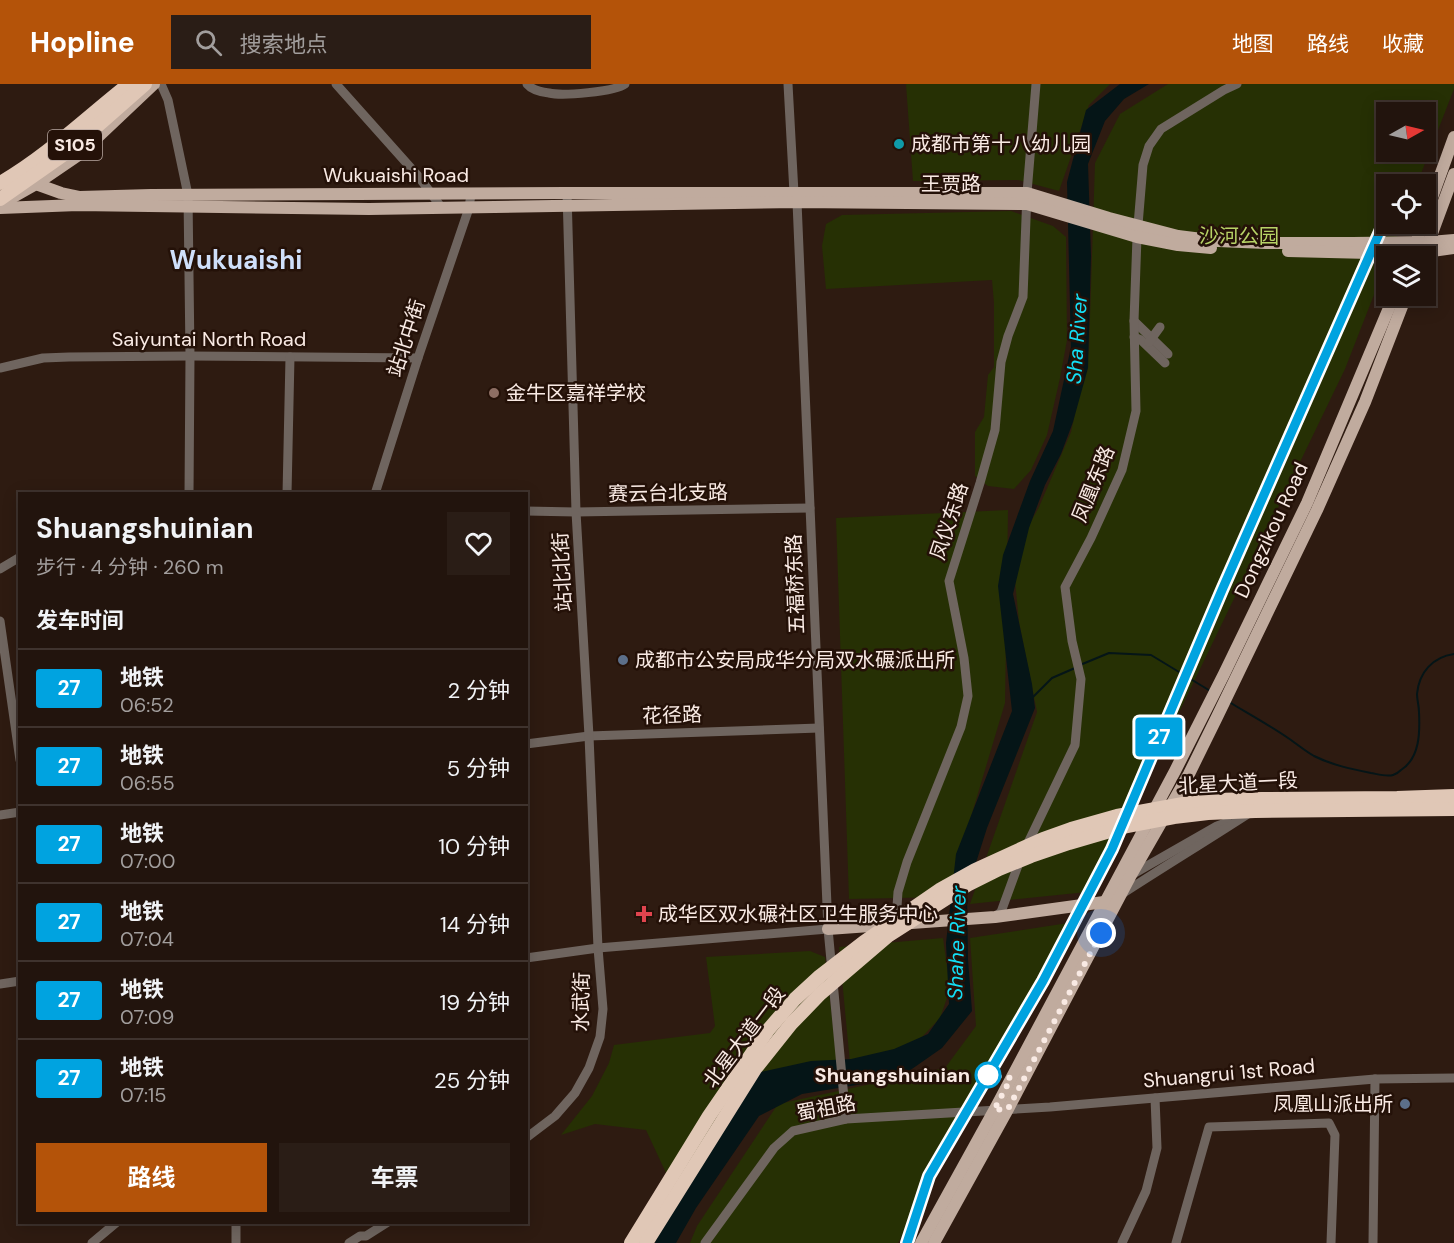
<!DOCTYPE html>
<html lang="zh">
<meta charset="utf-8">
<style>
body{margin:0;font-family:"DM Sans","Noto Sans SC",sans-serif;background:#2a1d16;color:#f1f3f6;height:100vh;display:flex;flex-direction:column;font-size:22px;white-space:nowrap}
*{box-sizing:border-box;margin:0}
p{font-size:20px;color:#a29e9d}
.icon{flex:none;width:33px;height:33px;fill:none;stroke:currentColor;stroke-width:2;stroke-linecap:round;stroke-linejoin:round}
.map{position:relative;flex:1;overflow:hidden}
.details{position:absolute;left:18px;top:408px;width:510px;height:732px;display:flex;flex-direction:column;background:#22140d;border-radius:0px;box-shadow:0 3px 15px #0003,0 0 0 2px #3f332e}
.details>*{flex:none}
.badge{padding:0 12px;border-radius:4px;font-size:21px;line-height:39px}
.needle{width:39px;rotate:82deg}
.buttons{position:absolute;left:1376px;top:18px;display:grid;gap:12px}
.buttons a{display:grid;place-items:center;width:60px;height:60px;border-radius:0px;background:#22140d;box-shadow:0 3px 15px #0003,0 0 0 2px #3f332e;font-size:30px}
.you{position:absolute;width:30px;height:30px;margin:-15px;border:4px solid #fff;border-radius:50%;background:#1a73e8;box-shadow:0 0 0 9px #1a73e833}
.map>.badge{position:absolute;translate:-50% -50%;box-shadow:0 0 0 3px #fff}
h2{padding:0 18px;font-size:22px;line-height:54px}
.round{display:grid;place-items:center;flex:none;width:63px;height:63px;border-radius:0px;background:#2a1d16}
.summary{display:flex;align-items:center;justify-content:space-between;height:102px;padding:0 18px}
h1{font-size:28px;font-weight:700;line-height:45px}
.primary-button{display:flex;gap:12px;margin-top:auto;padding:12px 18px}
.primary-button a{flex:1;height:69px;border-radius:0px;background:#b45309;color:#fff;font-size:24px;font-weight:700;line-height:69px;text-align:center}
.primary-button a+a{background:#2a1d16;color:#f1f3f6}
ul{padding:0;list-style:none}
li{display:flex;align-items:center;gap:18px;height:78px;padding:0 18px;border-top:2px solid #3f332e}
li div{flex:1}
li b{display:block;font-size:22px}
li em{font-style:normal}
li .badge{min-width:66px;font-weight:700;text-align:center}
header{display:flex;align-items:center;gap:36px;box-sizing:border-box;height:84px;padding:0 30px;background:#b45309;color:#fff}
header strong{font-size:28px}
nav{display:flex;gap:33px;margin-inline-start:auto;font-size:21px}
.search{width:420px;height:54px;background:#2a1d16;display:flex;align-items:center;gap:15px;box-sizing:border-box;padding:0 21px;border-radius:0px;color:#a29e9d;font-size:22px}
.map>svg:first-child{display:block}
.green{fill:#263004;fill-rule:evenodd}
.water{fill:#051517}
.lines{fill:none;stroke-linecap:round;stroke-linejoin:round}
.stream{stroke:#051517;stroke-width:2}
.minor{stroke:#6f655f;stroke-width:9}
.major{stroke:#c0ab9e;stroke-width:12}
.highway{stroke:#e0c7b6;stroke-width:14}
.line-casing{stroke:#fff;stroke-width:14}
.line{stroke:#00a3e0;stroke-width:9}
.walk{stroke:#f9eae4;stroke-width:6;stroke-dasharray:0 10.8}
.culture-dot{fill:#0f9aa8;stroke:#241108;stroke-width:2}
.education-dot{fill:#8d6e63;stroke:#241108;stroke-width:2}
.service-dot{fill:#5c6f8a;stroke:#241108;stroke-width:2}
.health-dot{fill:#e0444e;stroke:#241108;stroke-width:2}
.stop-dot{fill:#fff;stroke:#00a3e0;stroke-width:3}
.labels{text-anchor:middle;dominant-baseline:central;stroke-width:5;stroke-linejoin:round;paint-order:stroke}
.shield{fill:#241108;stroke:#b9a9a2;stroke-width:1.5}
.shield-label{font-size:18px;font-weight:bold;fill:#f9eae4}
.poi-label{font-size:20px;fill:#f9eae4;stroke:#241108;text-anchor:start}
.street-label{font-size:20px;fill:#f9eae4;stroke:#241108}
.park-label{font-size:20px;fill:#b7d366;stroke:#241108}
.stop-label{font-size:20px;font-weight:bold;fill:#f9eae4;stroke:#241108;text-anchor:end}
.water-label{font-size:21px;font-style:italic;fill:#13def5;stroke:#241108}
.district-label{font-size:26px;font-weight:bold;fill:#cfdffa;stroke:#241108}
</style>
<header>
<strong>Hopline</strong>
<div class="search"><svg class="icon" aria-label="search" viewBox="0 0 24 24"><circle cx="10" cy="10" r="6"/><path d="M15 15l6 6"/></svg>搜索地点</div>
<nav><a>地图</a><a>路线</a><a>收藏</a></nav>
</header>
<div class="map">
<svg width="1454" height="1159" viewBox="0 0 1454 1159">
<rect width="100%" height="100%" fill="#2e1b11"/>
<g class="green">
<polygon points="906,0 1110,0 1089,21 1059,107 1018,96 913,97"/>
<path d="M1168,0H1454V5L1417,100H1386V140H1402L1389,172H1386V180L1345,285L1143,703L1087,808L970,820L1037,628L1019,538L1015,497L1029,441L1039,423L1071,348L1089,265L1095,79L1120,30ZM1386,28H1425V68H1386Z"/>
<polygon points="1011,127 1053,142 1066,153 1067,256 1060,294 1047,351 1031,386 1014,405 988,402 975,392 975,348 984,333 988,291 994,283 994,219 992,196 826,205 822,162 826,140 842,131"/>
<polygon points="1008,426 1005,619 947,813 849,815 836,434"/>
<polygon points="1068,839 898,1159 690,1159 697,1142 778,1020 945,984 976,942 970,854"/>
<polygon points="943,854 950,905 940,934 922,953 896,971 850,979 839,863"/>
<polygon points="810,867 825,873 837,977 775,996 680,1119 646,1046 595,1040 561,1051 592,1012 609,979 614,961 710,949 715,942 706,873"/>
</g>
<polygon class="water" points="1120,0 1149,0 1124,15 1105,37 1088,80 1091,172 1088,284 1073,338 1061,370 1045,401 1029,444 1013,510 1032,600 1035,624 987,744 967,807 968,876 972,927 942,964 899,994 802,1010 759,1032 696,1124 676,1159 655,1159 672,1108 747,991 811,977 851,975 894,965 928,950 949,920 946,859 956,770 1012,627 998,502 1003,471 1030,397 1053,347 1071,263 1067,98 1086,26"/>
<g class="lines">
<g class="stream">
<polyline points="1080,581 1109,569 1151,571 1212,608"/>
<polyline points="1031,615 1052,594 1075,584"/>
<path d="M1229,618C1249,630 1269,641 1288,654C1297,660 1305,667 1314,672C1332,681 1351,685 1371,689C1377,690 1387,693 1393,691C1396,690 1399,688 1401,686C1420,674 1420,648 1419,628C1419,622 1417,616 1417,610C1419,588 1433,573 1454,570"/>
</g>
<g class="minor">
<polyline points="161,0 168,16 188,111 190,272 189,410"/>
<polyline points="336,0 419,93 441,123"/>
<path d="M527,0C532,6 541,8 549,9C562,12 615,8 625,0"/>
<polyline points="788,0 794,109 797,118 828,845 846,1035"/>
<polyline points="1134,237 1168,270"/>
<polyline points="1134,253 1141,256 1165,279"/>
<polyline points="1149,258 1160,243"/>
<polyline points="0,284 43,274 69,273 190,272 418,274"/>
<polyline points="287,410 290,273"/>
<polyline points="375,410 418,274 469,124 471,110"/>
<polyline points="526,427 576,428 810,424"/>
<polyline points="0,485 20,473"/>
<polyline points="0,537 20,676"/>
<polyline points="526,660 589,652 819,644"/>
<polyline points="0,731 20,728"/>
<polyline points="1026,763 1075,661 1081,595 1072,557 1065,503 1091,454 1122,386 1136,327 1134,237 1137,153 1143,81 1149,62 1161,45 1224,6 1237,0"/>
<polyline points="1133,790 1217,742 1228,738"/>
<path d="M1122,810C1165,782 1208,756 1251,728"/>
<polyline points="995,833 1001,828 1020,776"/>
<polyline points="896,837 898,808 907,778 961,643 968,612 964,574 949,497 980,399 995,346 1001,278 1008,252 1023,213 1027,109 1036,0"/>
<polyline points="526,874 598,864 828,845"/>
<polyline points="0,900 20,897"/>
<polyline points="526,1054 555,1032 575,1009 589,984 600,953 603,925 598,864 589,652 576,428 567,109"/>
<polyline points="236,1138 236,1159"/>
<polyline points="92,1159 117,1138"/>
<polyline points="349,1159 360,1152 366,1152 388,1138"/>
<polyline points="705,1159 774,1064 793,1047 846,1035 1050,1023 1375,995 1454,994"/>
<polyline points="1122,1159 1146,1107 1157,1064 1155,1014"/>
<polyline points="1176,1159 1209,1043 1329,1039 1335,1051 1331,1159"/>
<polyline points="1373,1159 1375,995"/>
</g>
<g class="major">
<polyline points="18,97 36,100 61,109 80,113 151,111 567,109 1027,109 1109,134 1178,152 1218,157 1266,159 1353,159 1430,158 1454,156"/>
<polyline points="6,117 36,100 80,70 154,0"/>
<polyline points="0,124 78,121 369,125 797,118 1027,120 1137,153 1178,161 1211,164"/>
<polyline points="1425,133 1454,53"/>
<polyline points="1427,163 1454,90"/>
<polyline points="1414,164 1423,140"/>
<polyline points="1288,167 1411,170 1454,164"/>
<polyline points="828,845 995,833 1104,818 1110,815"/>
<polyline points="921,1159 995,1025 1175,687 1224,590 1307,419 1394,212"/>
<polyline points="934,1159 1008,1025 1131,791 1189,690 1217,633 1317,426 1365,318 1406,212"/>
</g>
<g class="highway">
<path d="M0,99C47,72 87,33 129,0"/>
<polyline points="0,115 70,66 145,0"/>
<polyline points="631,1159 709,1032 768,946 795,915 820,892 864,858 941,805 975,786 1043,755 1071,745 1117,732 1183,720 1212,716 1262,715 1397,714 1454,712"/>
<polyline points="646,1159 755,985 791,940 820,910 889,851 967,801 999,785 1031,772 1069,759 1127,742 1174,733 1208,729 1255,727 1454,725"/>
</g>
</g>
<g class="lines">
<defs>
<polyline id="line" points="907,1159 929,1092 1043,897 1112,765 1222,506 1386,134"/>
</defs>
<use href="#line" class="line-casing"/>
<use href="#line" class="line"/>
<polyline class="walk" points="988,991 1011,994 994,1026 1008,1025 1101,849"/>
</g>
<circle class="culture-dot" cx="899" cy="60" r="6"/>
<circle class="education-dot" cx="494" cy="309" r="6"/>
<g class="service-dot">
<circle cx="623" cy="576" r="6"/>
<circle cx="1405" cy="1020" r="6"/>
</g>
<path class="health-dot" d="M641 821h6v6h6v6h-6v6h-6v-6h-6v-6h6z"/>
<circle class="stop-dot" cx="988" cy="991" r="12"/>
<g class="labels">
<rect class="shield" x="48" y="46" width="54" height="30" rx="4.5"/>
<g class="shield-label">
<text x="75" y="61">S105</text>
</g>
<g class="poi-label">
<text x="911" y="60">成都市第十八幼儿园</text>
<text x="506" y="309">金牛区嘉祥学校</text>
<text x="635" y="576">成都市公安局成华分局双水碾派出所</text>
<text x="658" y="830">成华区双水碾社区卫生服务中心</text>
<text x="1393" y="1020" text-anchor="end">凤凰山派出所</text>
</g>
<g class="street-label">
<text x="396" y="91">Wukuaishi Road</text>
<text x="951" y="100">王贾路</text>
<text transform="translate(406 254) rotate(-72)">站北中街</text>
<text x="209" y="255">Saiyuntai North Road</text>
<text transform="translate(1093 400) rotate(-68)">凤凰东路</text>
<text transform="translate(668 409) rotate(-1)">赛云台北支路</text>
<text transform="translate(949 437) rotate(-72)">凤仪东路</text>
<text transform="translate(1271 446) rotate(-65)">Dongzikou Road</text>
<text transform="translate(562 488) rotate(-93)">站北北街</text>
<text transform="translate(795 500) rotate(-92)">五福桥东路</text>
<text transform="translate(672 631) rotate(-2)">花径路</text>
<text transform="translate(1238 699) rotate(-3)">北星大道一段</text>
<text transform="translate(581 918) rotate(-89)">水武街</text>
<text transform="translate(744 953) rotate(-53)">北星大道一段</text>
<text transform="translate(1229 989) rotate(-5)">Shuangrui 1st Road</text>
<text transform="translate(826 1024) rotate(-11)">蜀祖路</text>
</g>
<g class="park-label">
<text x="1239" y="152">沙河公园</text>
</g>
<g class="stop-label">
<text x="970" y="991">Shuangshuinian</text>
</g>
<g class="water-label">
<text transform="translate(1077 255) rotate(-86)">Sha River</text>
<text transform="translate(957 859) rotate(-88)">Shahe River</text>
</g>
<g class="district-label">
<text x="236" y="176">Wukuaishi</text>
</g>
</g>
</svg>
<div class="buttons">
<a><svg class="needle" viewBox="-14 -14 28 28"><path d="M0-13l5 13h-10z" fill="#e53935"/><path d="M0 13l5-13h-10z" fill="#a29e9d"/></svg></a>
<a><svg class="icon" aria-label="locate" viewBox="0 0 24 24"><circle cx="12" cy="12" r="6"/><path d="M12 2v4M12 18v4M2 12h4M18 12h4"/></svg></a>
<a><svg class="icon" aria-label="layers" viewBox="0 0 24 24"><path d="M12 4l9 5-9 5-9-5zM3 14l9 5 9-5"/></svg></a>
</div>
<div class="you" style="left:1101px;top:849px"></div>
<b class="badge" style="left:1159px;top:653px;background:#00a3e0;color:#fff">27</b>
<section class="details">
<div class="summary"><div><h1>Shuangshuinian</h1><p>步行 · 4 分钟 · 260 m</p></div><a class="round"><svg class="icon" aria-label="heart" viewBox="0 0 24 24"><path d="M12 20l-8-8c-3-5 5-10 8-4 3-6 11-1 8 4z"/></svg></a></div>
<h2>发车时间</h2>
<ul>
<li><span class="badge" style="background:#00a3e0;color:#fff">27</span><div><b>地铁</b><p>06:52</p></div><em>2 分钟</em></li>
<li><span class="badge" style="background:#00a3e0;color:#fff">27</span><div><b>地铁</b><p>06:55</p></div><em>5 分钟</em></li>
<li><span class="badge" style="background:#00a3e0;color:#fff">27</span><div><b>地铁</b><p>07:00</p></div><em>10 分钟</em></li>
<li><span class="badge" style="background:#00a3e0;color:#fff">27</span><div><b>地铁</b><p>07:04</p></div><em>14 分钟</em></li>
<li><span class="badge" style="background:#00a3e0;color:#fff">27</span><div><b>地铁</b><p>07:09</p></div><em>19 分钟</em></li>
<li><span class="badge" style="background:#00a3e0;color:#fff">27</span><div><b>地铁</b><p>07:15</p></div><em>25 分钟</em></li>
</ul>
<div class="primary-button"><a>路线</a><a>车票</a></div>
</section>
</div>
